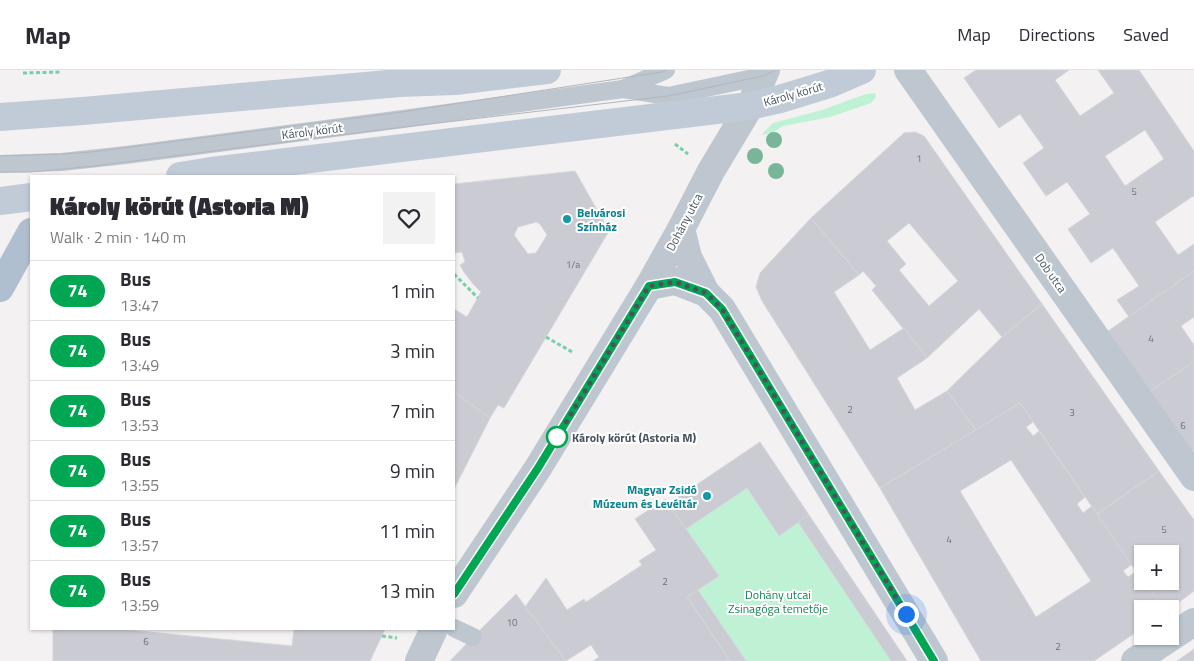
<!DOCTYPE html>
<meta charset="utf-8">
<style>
body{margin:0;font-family:"Titillium Web",sans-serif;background:#f2f2f3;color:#2b2b33;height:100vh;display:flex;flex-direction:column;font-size:19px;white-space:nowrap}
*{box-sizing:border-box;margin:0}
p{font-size:16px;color:#7c7c81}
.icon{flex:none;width:28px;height:28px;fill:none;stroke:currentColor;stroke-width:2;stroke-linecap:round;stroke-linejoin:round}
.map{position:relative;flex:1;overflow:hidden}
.drawer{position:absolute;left:30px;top:105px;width:425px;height:455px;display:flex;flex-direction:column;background:#fff;border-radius:0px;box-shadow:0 1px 4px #0004}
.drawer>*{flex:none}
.badge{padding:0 10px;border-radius:16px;font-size:18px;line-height:32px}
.fabs{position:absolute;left:1134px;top:475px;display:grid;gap:10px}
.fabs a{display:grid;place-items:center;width:45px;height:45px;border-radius:0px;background:#fff;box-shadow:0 1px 4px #0004;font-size:25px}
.you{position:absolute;width:25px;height:25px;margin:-12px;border:4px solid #fff;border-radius:50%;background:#1a73e8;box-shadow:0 0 0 8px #1a73e833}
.map>.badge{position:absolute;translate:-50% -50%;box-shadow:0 0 0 2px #fff}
.round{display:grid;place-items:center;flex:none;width:52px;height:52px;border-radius:0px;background:#f2f2f3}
.summary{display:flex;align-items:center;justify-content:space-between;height:85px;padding:0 20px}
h1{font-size:24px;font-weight:800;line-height:38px}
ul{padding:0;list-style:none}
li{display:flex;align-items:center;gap:15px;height:60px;padding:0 20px;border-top:1px solid #e1e1e2}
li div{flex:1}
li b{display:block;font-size:19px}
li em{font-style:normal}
li .badge{min-width:55px;font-weight:700;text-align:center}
header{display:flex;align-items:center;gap:30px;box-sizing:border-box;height:70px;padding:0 25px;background:#fff;border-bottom:1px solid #e1e1e2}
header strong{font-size:24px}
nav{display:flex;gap:28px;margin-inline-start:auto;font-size:18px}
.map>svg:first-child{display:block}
.green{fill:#bff1d4}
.building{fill:#cbccd3;stroke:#d5d6dc;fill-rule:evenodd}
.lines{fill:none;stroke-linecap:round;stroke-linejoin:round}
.path{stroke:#76d0a7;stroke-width:3;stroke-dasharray:4 2.5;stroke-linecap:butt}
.service{stroke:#bec7d0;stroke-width:18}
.minor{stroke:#bec7d0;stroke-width:28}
.tertiary{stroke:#bec7d0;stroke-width:28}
.secondary{stroke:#c1cbd8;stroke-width:28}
.primary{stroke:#b0bfd0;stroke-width:28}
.tram{stroke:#b3b5bb;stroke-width:1}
.tree{fill:#79b599}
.line-casing{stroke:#fff;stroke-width:11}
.line{stroke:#00a651;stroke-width:8}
.walk{stroke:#48535f;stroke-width:5;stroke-dasharray:0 9}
.culture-dot{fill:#0f9aa8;stroke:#fff;stroke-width:2}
.stop-dot{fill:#fff;stroke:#00a651;stroke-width:2.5}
.labels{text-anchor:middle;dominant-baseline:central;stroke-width:4;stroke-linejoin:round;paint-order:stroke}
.number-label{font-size:10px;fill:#69717c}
.street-label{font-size:12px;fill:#48535f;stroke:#fff}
.culture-label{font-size:12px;font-weight:bold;fill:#0d838f;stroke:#fff;text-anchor:start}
.stop-label{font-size:12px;font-weight:bold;fill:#48535f;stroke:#fff;text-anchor:start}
.park-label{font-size:12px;fill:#158451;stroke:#fff}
</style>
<header>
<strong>Map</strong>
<nav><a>Map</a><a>Directions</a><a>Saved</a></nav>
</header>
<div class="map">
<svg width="1194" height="591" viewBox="0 0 1194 591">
<rect width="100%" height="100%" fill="#f3f1f1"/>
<g class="green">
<polygon points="875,23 876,27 871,33 830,47 783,56 772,63 761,65 773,53 822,40 866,24"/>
<polygon points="747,418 778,465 798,452 891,591 746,591 698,520 719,506 686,459"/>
</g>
<g class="building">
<path d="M976,0H1069L1055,10L1080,46L1114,23L1098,0H1139L1194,81V127L1193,126L1155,152L1178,185L1194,174V201L1129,247L1117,230L1139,216L1113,178L1091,193L1068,159L1090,144L1067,112L1046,126L1023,93L1044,78L1020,44L999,58L964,8ZM1145,60L1164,89L1125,116L1105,86Z"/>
<path d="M915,62L924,66L1042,234L1002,267L979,239L927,288L872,220L876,216L863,201L859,205L811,148L904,63ZM909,153L958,211L929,236L899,200L906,194L887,171Z"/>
<path d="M575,101L609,161L504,338L498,335L490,348L454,322V239L467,247L481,222L473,214L464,202L460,195L465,192L462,182L454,183V114ZM536,152L540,154L547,165L536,183L528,184L514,165L518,157Z"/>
<polygon points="811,148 859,205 834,222 870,280 904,258 927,288 897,308 915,340 947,321 976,360 880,418 762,231 756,217 760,203"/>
<polygon points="1194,201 1194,247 1181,256 1194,275 1194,292 1149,322 1108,261"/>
<polygon points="1042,234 1159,401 1097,444 1020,333 976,360 947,321 1002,267"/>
<polygon points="1194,292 1194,387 1149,322"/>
<polygon points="454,322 490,348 454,419"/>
<path d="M1020,333L1033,352L1026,357L1033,366L1039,361L1085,427L1077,434L1083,443L1092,436L1132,494L1123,501L1128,507L1137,501L1142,511H1144L1163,539H1142V558L1094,591H981L880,418ZM1011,390L1091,511L1036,547L960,421Z"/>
<polygon points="760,372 809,445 779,466 747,418 686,459 668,434"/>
<polygon points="1159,401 1194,450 1194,521 1170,539 1163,539 1144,511 1170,511 1170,484 1142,484 1142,510 1097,444"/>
<polygon points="665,429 719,506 687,527 730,591 593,591 599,587 591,575 566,591 525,537 546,508 567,540 584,529 586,532 642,495 639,491 656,480 635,449"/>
<polygon points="809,445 833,481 907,591 891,591 798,452"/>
<polygon points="698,520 746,591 730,591 687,527"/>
<polygon points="516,524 566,591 450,591 473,567"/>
<polygon points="53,559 118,559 292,576 294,559 385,559 370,591 53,591"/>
<polygon points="1194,579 1194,591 1177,591"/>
</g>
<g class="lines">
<g class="path">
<polyline points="23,3 61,2"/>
<polyline points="675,74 688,84"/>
<polyline points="454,204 478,228"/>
<polyline points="546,267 574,283"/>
<polyline points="382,566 397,568"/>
</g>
<g class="service">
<polyline points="623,19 668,26 763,6 769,4"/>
<polyline points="0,94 62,92 126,85 403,49 623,19 666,0"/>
<polyline points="454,558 473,567"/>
</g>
<g class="minor">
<polyline points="908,0 1194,407"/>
<polyline points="681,159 688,187 706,223 722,239 934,591"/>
<polyline points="649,216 675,211 706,223"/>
<polyline points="1135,591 1194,552"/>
</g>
<g class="tertiary">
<polyline points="454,524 538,398 649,216 681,159 711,101 750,36 766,0"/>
<polyline points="419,591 434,559"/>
</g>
<g class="secondary">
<polyline points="0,47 83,41 399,13 455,11 547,0"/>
<polyline points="180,106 211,101 750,36 780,29 832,13 862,0"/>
<polyline points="0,131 31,127"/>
</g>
<polyline class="primary" points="0,218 31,162"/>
<g class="tram">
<polyline points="0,86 61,84 92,82 402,42 662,2 666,0"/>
<polyline points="0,102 30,102 94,96 404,57 668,26 763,6 776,0"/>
</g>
</g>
<g class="tree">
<circle cx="774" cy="70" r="8"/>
<circle cx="755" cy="86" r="8"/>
<circle cx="776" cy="101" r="8"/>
</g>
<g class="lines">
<defs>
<polyline id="line" points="454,524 538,398 649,216 675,212 706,223 722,239 934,591"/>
</defs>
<use href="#line" class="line-casing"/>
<use href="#line" class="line"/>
<polyline class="walk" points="557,367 649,216 675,212 706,223 722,239 906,544"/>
</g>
<g class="culture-dot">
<circle cx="567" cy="149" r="5"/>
<circle cx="707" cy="426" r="5"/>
</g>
<circle class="stop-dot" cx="557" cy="367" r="10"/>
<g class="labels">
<g class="number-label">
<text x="919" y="88">1</text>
<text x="1134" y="121">5</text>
<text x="573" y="194">1/a</text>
<text x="1151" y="268">4</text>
<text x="850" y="339">2</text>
<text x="1072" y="342">3</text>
<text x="1183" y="355">6</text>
<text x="1164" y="459">5</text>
<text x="949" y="469">4</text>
<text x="665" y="511">2</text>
<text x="512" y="552">10</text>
<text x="146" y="571">6</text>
<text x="1058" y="576">2</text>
</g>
<g class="street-label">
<text transform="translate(793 24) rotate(-16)">Károly körút</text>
<text transform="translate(312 61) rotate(-7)">Károly körút</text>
<text transform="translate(684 152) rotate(-62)">Dohány utca</text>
<text transform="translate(1051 203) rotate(55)">Dob utca</text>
</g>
<g class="culture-label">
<text x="577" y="142">Belvárosi<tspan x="577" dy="14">Színház</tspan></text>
<text x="697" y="419" text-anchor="end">Magyar Zsidó<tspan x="697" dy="14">Múzeum és Levéltár</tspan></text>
</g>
<g class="stop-label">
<text x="572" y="367">Károly körút (Astoria M)</text>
</g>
<g class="park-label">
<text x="778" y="524">Dohány utcai<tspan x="778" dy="14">Zsinagóga temetője</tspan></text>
</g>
</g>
</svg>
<div class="fabs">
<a>+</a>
<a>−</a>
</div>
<div class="you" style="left:906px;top:544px"></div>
<section class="drawer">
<div class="summary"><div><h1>Károly körút (Astoria M)</h1><p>Walk · 2 min · 140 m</p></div><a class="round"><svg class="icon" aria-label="heart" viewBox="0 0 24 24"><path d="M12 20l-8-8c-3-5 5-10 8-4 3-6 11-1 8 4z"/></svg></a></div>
<ul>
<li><span class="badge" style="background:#00a651;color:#fff">74</span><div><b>Bus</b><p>13:47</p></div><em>1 min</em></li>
<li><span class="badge" style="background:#00a651;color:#fff">74</span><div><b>Bus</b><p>13:49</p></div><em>3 min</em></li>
<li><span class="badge" style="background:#00a651;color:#fff">74</span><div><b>Bus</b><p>13:53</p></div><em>7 min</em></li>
<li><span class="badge" style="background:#00a651;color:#fff">74</span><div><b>Bus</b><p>13:55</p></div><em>9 min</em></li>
<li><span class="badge" style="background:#00a651;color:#fff">74</span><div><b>Bus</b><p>13:57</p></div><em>11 min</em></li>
<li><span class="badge" style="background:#00a651;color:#fff">74</span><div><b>Bus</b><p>13:59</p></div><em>13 min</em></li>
</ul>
</section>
</div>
